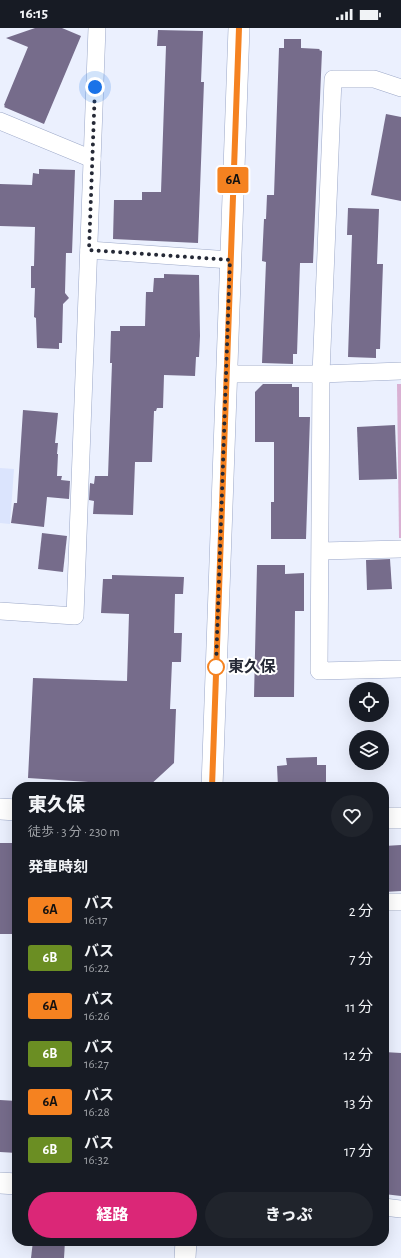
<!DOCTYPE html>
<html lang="ja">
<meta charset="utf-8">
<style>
body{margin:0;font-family:"Alegreya Sans","Noto Sans JP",sans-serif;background:#20242c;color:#f1f3f6;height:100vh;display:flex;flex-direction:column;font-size:15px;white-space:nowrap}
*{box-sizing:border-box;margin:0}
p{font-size:13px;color:#9ea1a6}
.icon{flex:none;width:22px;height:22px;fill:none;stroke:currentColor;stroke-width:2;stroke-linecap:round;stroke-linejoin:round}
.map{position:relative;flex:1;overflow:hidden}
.drawer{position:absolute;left:12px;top:754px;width:377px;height:464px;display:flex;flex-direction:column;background:#171b24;border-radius:16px;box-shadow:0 4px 16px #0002}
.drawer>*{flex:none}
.badge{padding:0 8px;border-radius:3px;font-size:14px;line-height:26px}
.controls{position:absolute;left:349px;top:654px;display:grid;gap:8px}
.controls a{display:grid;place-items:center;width:40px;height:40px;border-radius:50%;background:#171b24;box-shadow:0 4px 16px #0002;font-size:20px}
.you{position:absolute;width:20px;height:20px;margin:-10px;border:3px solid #fff;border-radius:50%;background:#1a73e8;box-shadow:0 0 0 6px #1a73e833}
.map>.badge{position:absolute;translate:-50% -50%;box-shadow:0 0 0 2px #fff}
h2{padding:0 16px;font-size:15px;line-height:36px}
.round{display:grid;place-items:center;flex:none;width:42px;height:42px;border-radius:21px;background:#20242c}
.overview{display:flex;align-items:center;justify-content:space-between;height:68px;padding:0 16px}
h1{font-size:19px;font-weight:800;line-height:30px}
.primary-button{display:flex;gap:8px;margin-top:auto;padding:8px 16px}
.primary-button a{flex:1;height:46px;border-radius:24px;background:#db2777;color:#fff;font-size:16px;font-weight:800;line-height:46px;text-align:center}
.primary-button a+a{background:#20242c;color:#f1f3f6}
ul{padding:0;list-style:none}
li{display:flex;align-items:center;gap:12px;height:48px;padding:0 16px}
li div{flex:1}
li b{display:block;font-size:15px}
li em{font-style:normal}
li .badge{min-width:44px;font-weight:700;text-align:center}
.status{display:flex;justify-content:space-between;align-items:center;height:28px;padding:0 20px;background:#171b24;direction:ltr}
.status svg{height:11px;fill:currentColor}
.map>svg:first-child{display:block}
.built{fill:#dbe4fd}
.green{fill:#d9b0d3}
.building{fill:#766c8b}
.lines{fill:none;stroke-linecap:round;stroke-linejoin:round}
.minor-casing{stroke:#9ca8c8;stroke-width:18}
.tertiary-casing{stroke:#9ca8c8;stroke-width:22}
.minor{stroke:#fff;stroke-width:17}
.tertiary{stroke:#fff;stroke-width:21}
.line-casing{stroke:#fff;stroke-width:9}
.line{stroke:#f58220;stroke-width:6}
.walk{stroke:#252936;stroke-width:4;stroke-dasharray:0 7.2}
.stop-dot{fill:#fff;stroke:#f58220;stroke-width:2}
.labels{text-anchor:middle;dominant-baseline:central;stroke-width:4;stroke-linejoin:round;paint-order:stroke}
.stop-label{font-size:16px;font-weight:bold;fill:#252936;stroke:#fff;text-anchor:start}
</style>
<div class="status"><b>16:15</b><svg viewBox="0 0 49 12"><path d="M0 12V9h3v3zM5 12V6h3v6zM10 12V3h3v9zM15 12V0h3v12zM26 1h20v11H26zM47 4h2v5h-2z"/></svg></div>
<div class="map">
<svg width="401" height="1230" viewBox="0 0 401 1230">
<rect width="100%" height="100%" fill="#ebf0fe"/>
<polygon class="built" points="0,440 14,441 10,496 0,495"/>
<polygon class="green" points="397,356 401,356 401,510 399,510"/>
<g class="building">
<polygon points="35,0 62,0 81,8 44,96 4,79 5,78 4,77 28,19 6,10"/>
<polygon points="158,2 203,3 201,54 204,54 198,215 113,211 114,172 142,172 142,164 161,164 166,18 157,18"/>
<polygon points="284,11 301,11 301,20 320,21 319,22 322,23 313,235 300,235 297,326 293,326 293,336 262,335 266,234 262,233 264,191 266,191 267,167 274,167 279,20 284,20"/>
<polygon points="386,86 401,89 401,173 371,167"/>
<polygon points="39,141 75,142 72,225 66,225 65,265 69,270 63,276 62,315 59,315 59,321 37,320 36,290 34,289 35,260 31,260 31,238 34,238 35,199 0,198 0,156 32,157 33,145 39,146"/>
<polygon points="348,180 379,181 377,236 383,236 380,321 376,321 376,330 348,329 352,207 347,207"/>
<polygon points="164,246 199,247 200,308 199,329 196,329 195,348 164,347 163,380 157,380 156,383 154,383 152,434 135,434 133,487 93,486 94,473 89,472 90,455 94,456 95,448 108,448 112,335 110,335 111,303 120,303 120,298 145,298 146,264 153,264 154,250 164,250"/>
<polygon points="263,356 292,356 292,359 299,359 299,389 310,389 306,511 271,511 271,474 274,474 274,414 255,414 255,364"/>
<polygon points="23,382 58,385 55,415 58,415 57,426 58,426 57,448 62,448 61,452 70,453 69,471 47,469 44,499 11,495 14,475 17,475"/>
<polygon points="395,397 397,451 359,452 357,399"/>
<polygon points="42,505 67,508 63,544 38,541"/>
<polygon points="390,531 392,561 367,562 366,532"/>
<polygon points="257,537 285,537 285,546 304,545 304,583 295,583 294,669 254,669"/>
<polygon points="112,547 184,549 183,566 175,566 174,605 182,605 181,634 172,634 170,681 176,681 174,735 149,758 28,750 33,650 127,653 129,586 101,585 103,551 112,551"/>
<polygon points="317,729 317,737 326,737 326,759 278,759 277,738 287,737 286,730"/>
<polygon points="0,815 17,815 13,906 0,906"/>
<polygon points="401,817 401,863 384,864 384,818"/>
<polygon points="384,1024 401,1025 401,1168 384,1166"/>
<polygon points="0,1072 17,1073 17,1125 0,1124"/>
<polygon points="33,1213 65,1213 64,1230 31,1230"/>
</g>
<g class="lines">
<defs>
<g id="minor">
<polyline points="401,60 374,51 333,51 321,346 319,643 401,641"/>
<polyline points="0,93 92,131"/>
<polyline points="89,222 230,232"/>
<polyline points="226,346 321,346 401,343"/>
<polyline points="321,523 401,521"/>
<polyline points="0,583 75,588 97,0"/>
<polyline points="384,874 401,874"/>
<polyline points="384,1179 401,1181"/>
</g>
<g id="tertiary">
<polyline points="212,759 239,0"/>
<polyline points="0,781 17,782"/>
<polyline points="384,790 401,790"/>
<polyline points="0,1155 17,1156"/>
<polyline points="185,1230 186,1213"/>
</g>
</defs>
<use href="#minor" class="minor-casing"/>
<use href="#tertiary" class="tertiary-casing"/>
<use href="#minor" class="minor"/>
<use href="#tertiary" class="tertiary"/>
</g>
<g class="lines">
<defs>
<polyline id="line" points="212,759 239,0"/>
</defs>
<use href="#line" class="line-casing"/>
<use href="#line" class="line"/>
<polyline class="walk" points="95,59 89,222 230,232 216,639"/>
</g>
<circle class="stop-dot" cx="216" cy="639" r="8"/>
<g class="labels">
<g class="stop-label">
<text x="228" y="639">東久保</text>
</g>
</g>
</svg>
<div class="controls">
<a><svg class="icon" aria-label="locate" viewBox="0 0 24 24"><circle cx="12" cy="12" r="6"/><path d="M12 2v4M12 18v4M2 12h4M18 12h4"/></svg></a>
<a><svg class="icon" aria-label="layers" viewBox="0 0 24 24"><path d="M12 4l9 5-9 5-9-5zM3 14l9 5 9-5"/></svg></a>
</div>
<div class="you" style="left:95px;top:59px"></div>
<b class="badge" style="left:233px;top:152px;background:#f58220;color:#111">6A</b>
<section class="drawer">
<div class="overview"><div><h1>東久保</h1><p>徒歩 · 3 分 · 230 m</p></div><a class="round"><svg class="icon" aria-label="heart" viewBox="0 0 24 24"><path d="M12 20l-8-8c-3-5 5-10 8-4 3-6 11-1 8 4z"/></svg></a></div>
<h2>発車時刻</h2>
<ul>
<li><span class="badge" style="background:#f58220;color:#111">6A</span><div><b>バス</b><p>16:17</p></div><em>2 分</em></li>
<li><span class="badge" style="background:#6b8e23;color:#fff">6B</span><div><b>バス</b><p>16:22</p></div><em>7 分</em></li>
<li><span class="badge" style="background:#f58220;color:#111">6A</span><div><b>バス</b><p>16:26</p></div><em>11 分</em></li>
<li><span class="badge" style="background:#6b8e23;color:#fff">6B</span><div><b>バス</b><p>16:27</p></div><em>12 分</em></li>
<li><span class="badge" style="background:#f58220;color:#111">6A</span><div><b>バス</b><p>16:28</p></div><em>13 分</em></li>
<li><span class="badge" style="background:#6b8e23;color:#fff">6B</span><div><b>バス</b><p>16:32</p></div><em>17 分</em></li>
</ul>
<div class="primary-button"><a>経路</a><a>きっぷ</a></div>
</section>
</div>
